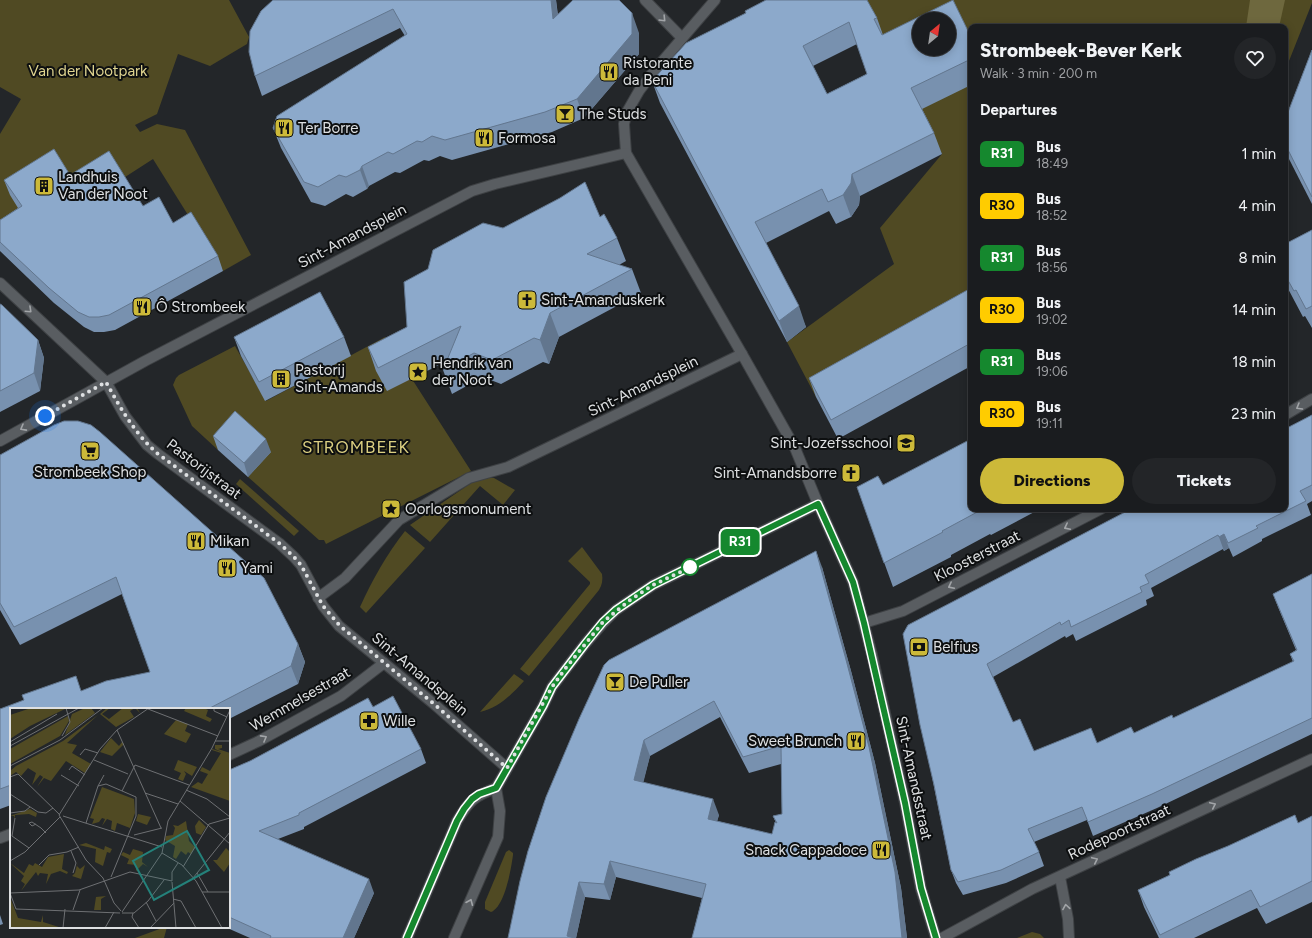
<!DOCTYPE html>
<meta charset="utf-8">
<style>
body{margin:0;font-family:Figtree,sans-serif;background:#232528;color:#f1f3f6;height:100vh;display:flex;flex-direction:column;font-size:15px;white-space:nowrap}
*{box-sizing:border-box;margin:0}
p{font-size:13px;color:#9fa1a4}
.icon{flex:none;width:22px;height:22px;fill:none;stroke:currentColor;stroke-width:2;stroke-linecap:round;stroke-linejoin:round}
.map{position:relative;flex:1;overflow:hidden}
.sheet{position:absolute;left:968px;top:24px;width:320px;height:488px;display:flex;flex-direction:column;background:#1a1c1f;border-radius:8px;box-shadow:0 2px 10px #0003,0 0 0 1px #383a3d}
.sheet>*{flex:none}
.badge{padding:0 8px;border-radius:6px;font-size:14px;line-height:26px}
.needle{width:26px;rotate:29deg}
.tools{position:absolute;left:912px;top:12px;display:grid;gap:8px}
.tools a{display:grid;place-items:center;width:44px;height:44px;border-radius:50%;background:#1a1c1f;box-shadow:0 2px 10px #0003,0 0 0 1px #383a3d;font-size:20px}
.you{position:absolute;width:20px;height:20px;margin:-10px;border:3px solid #fff;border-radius:50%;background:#1a73e8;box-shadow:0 0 0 6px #1a73e833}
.map>.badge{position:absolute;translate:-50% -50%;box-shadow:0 0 0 2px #fff}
h2{padding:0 12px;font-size:15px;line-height:36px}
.round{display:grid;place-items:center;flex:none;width:42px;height:42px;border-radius:21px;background:#232528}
.headline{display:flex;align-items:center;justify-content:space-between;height:68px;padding:0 12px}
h1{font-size:19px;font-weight:800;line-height:30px}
.button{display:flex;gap:8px;margin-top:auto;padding:8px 12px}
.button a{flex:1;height:46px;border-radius:24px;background:#ccb939;color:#111;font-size:16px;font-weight:800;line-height:46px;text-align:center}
.button a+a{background:#232528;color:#f1f3f6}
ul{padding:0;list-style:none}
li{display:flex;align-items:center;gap:12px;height:52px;padding:0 12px}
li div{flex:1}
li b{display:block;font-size:15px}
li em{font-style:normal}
li .badge{min-width:44px;font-weight:700;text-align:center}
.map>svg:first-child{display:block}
.green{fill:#504a23;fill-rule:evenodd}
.water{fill:#6e683e}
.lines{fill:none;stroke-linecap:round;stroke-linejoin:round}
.pedestrian-casing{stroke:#3e4144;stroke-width:12}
.minor-casing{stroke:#3e4144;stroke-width:12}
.pedestrian{stroke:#595d61;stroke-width:10}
.minor{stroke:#595d61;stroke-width:10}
.wall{fill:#7891af;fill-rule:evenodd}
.shaded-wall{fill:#62768e}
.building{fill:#8ca9cb;stroke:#62768e;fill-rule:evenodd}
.oneway{stroke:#a2a5a8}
.line-casing{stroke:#fff;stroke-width:9}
.line{stroke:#15882e;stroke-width:6}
.walk{stroke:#dee0e2;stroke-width:4;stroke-dasharray:0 7.2}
.stop-dot{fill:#fff;stroke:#15882e;stroke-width:2}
.labels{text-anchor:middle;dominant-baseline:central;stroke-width:4;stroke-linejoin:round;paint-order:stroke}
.poi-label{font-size:15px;fill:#dee0e2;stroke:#0d0f10;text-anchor:start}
.park-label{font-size:15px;fill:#e0d590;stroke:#0d0f10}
.street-label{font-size:15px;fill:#dee0e2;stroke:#0d0f10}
.quarter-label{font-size:17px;letter-spacing:1px;fill:#dbcf81;stroke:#0d0f10}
.inset-road{fill:none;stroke:#6e7073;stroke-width:1}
.view{fill:#24817a;fill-opacity:0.15;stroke:#24817a;stroke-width:2}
.inset-edge{fill:none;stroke:#dee0e2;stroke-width:2}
</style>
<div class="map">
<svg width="1312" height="938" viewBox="0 0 1312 938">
<rect width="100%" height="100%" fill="#232629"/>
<g class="green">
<polygon points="0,0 229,0 249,37 247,44 210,66 178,54 157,114 135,125 140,132 157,124 185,130 251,255 223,271 153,159 122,179 27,221 0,238 0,134 21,99 0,87"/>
<path d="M862,0H1312V3L1285,71V27H971V311L816,397L787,342L894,264L880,228L942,154ZM919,19H949V49H919Z"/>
<polygon points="385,337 471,471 326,544 324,540 319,540 248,477 270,452 240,425 218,450 192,426 173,385 176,378 179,375 235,346 266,401"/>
<polygon points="483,478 494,478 515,490 503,505 480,486 430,542 410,525 474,481"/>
<polygon points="240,479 299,531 294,536 236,484"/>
<path d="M405,531L425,548L366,613L360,607C372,580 387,554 405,531Z"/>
<path d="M582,547L602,574C603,580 602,585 599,590L529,676L520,669L590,584V582L568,561Z"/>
<path d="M514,674L524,681C511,695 499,708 480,712Z"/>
<path d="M509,850L513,853V855C511,869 505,906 491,912L485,909V902L506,852Z"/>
<polygon points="165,927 167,927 164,938 135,938"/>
<polygon points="1032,932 1040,934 1044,938 1017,938"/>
</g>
<polygon class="water" points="1250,0 1285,0 1279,27 1246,27"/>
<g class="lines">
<defs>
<polyline id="pedestrian" points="318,598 345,578 399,520 469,478 508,467 742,354"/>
<g id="minor">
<polyline points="645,0 682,38"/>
<polyline points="715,0 654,71 639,91 627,112 624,124 626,153 742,354 795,448 818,504 853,582 872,655 905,803 921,889 936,938"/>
<polyline points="0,283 106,382 125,416 147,445 158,454 279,543 294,557 301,565 323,606 339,626 434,704 507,768"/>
<polyline points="1285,415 1312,399"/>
<polyline points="0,441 145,361 472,191 495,184 626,153"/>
<polyline points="864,623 903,611 1101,509"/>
<polyline points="229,755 259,741 341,696 384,663"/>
<polyline points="496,788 543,706 552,687 585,644 603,623 616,610 653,585 818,504"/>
<polyline points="0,838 11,834"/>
<polyline points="1060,877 1068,919 1069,938"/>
<path d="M407,938L457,821C469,801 474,796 496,788"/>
<polyline points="454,938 498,837 500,811 496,788"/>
<polyline points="942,938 1032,889 1312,759"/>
</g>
</defs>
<use href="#pedestrian" class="pedestrian-casing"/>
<use href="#minor" class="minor-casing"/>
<use href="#pedestrian" class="pedestrian"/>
<use href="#minor" class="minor"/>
</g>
<g class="wall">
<polygon points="556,0 558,15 639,33 639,54 584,118 552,132 452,160 440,156 429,161 424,160 400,173 395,172 369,186 367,189 353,197 346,194 325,206 311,202 281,148 273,128 405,36 400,28 262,96 255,76 261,11"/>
<path d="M868,3L877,18L883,35L971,37V85L922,109L934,133L942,154L860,196L859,205L851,217L836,224L829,211L766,243L806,327L787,342L660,103L652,81ZM857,44L867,74L827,94L813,66Z"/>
<polygon points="1312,50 1312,204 1289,159 1285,148 1285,120"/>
<polygon points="70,175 143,206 173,223 218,256 223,271 115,330 104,332 94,332 84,327 54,303 0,251 0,220 18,208 10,195 4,180"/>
<polygon points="600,217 617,238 626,261 619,265 632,269 641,293 559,337 549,364 543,362 501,384 483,377 452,394 443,370 447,361 387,391 376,371 368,347 407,327 503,228"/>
<polygon points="1312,230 1312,328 1305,316 1303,317 1285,283 1285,244"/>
<polygon points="971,288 971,366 838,439 816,397 809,378"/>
<polygon points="0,304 38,340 44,358 40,391 0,412"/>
<polygon points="234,337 344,337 351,356 265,401 241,356"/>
<polygon points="1312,415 1312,501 1307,504 1311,515 1262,539 1262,541 1233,557 1229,548 1224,551 1223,549 1151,588 1154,596 1146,600 1147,605 1076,641 1073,634 1066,638 1065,636 993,677 1013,722 1034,751 1097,743 1134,733 1173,718 1293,662 1290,654 1296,650 1278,607 1273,594 1312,574 1312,734 1157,808 1093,836 1087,820 1034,842 1039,852 1044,866 1006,883 963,895 956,883 951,870 903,634"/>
<polygon points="213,436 271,452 248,477 218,450"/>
<polygon points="0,455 298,644 305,662 298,684 229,719 229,709 11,709 11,805 0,809 0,709 81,691 150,672 122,594 20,645 0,610"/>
<polygon points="883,485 971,509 1040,509 991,535 990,534 951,555 951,557 893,587 857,487"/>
<path d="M822,567L851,671L875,763L901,888L907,938H692L702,898L616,877L610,900L585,897L576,938H508L528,851ZM720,717L749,773L781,764L782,814L773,816L776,823L772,834L717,821L719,815L643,782L650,756Z"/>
<polygon points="421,749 426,763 304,827 304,829 278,839 374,893 354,938 250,938 225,927 229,927 229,770 250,761"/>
<polygon points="1312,816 1312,902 1266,924 1257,908 1194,938 1159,938 1144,907 1138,890 1170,875 1169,872 1298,823"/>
<polygon points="0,915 3,924 0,925"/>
</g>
<g class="shaded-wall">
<polygon points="551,0 556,0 560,39 553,19"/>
<polygon points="632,13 639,33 639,54 584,118 577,99"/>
<polygon points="362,166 369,186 367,189 360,170"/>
<polygon points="852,174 860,196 859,205 851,217 843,195"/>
<polygon points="799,306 806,327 787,342 779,321"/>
<polygon points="550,313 559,337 549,364 540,340"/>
<polygon points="38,340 44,358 40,391 34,373"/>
<polygon points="266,439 271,452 248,477 244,463"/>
<polygon points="1224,534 1229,548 1224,551 1219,537"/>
<polygon points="816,551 822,567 851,671 875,763 901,888 907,938 902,938"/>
<polygon points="298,644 305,662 298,684 291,666"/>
<polygon points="644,740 650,756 640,796 634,780"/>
<polygon points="713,799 719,815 713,835 708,819"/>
<polygon points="610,861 616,877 610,900 604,884"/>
<polygon points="369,879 374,893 354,938 343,938"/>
<polygon points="579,882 585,897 576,938 568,938 567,936"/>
</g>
<g class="building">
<polygon points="273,0 551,0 553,19 573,0 619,0 632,13 632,34 577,99 545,112 445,140 432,136 422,142 417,141 393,154 388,152 362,166 360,170 346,177 339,175 318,187 304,182 273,128 277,116 407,34 393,9 255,76 249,52 250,31 261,11"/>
<path d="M766,0H867L877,18L874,19L882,35L953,0L971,37V59L911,88L934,133L852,174L851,183L843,195L828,202L822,189L755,222L799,306L779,321L652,81L686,43L746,13L745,11ZM919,19H949V49H919ZM849,22L867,74L827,94L803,46Z"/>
<polygon points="1312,50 1312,197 1285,144 1285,120"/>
<polygon points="54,149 70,175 109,151 143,206 159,197 173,223 191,212 218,256 109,315 99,317 89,317 78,312 49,288 0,242 0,220 22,206 4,180"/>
<polygon points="585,182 600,217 604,214 617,238 587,254 632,269 550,313 540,340 534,338 492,360 474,353 443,370 461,326 378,368 368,347 407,327 404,282 428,269 433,250 483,223 503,228 560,198"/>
<polygon points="1312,230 1312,306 1306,309 1296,290 1294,291 1285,275 1285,244"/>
<polygon points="971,288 971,343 831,420 809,378"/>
<polygon points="320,292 344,337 259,382 234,337"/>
<polygon points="0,304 2,305 38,340 34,373 0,391"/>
<polygon points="235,411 266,439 244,463 213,436"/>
<polygon points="1312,415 1312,485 1300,491 1306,501 1256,526 1258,528 1228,543 1224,534 1219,537 1218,535 1145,575 1149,583 1140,587 1142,592 1071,627 1069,620 1061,625 1060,622 987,664 1013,722 1020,719 1034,751 1091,728 1097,743 1131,727 1134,733 1172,715 1173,718 1294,661 1290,654 1297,650 1273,594 1312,574 1312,718 1152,794 1088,822 1082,807 1028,829 1039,852 1001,870 958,882 951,870 934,785 920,725 903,634 908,625 1131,509 1285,509 1285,429"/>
<polygon points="64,421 78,421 91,425 100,432 264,578 298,644 291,666 208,709 11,709 11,785 0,789 0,709 24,700 22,695 76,676 81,691 106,681 150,672 116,577 14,627 0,603 0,455 54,425"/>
<polygon points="971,439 971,509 986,509 982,511 981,510 942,531 943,532 884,563 857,487 878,476 883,485"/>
<path d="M816,551L845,656L869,747L895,872L902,938H692L706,884L610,861L604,884L579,882L567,936L574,938H508L520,881L528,851L546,797L579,719L604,665L609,660ZM714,701L743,757L781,746L782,814L773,816L777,823L775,822L772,834L708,819L713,799L634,780L644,740Z"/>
<polygon points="393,696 421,749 299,813 299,815 259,831 369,879 343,938 270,938 271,936 229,917 229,770 250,761 368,698 373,707"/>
<polygon points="1295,815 1298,823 1312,816 1312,881 1260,907 1251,890 1160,935 1138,890 1170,875 1169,872 1196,859 1228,846"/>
</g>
<defs><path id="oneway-chevron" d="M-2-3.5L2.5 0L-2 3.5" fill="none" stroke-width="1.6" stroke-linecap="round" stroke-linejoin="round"/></defs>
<g class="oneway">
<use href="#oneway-chevron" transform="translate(663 19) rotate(46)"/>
<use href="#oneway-chevron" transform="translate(29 310) rotate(43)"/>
<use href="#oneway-chevron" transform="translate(1299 407) rotate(150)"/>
<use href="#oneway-chevron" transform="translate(23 428) rotate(151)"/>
<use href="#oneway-chevron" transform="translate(1067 527) rotate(153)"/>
<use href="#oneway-chevron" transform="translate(951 586) rotate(153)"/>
<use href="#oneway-chevron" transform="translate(264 738) rotate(-29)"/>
<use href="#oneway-chevron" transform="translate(1213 805) rotate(-25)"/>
<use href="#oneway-chevron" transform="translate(1095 860) rotate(-25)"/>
<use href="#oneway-chevron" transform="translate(470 902) rotate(-67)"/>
<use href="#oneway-chevron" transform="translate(1066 907) rotate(-99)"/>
</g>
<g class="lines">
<defs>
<polyline id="line" points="407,938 457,821 464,809 472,799 479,794 496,788 543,706 552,687 585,644 603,622 616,610 653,585 818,504 853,582 864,623 905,803 921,888 936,938"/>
</defs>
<use href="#line" class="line-casing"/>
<use href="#line" class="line"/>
<path class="walk" d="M45,416L106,382C121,409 135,434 158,454L279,543L294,557L301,565L323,606L340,626L434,704L507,768L552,687L565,669L603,622L630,600L653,585L693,566L690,567"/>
</g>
<defs>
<symbol id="restaurant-square" viewBox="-11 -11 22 22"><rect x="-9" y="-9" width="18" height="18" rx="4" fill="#ccb939" stroke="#0d0f10"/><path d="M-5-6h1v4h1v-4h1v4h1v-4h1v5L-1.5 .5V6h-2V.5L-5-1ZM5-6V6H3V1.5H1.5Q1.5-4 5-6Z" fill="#111"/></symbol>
<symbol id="bar-square" viewBox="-11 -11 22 22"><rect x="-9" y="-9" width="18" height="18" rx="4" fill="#ccb939" stroke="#0d0f10"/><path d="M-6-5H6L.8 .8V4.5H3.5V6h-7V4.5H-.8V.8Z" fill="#111"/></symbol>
<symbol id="building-square" viewBox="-11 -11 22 22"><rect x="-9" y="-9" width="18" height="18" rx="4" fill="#ccb939" stroke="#0d0f10"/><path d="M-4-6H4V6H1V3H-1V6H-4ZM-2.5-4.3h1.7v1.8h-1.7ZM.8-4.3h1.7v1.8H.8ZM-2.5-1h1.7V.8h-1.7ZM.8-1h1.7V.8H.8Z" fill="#111"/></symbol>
<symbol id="church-square" viewBox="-11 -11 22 22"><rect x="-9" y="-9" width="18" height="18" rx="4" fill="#ccb939" stroke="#0d0f10"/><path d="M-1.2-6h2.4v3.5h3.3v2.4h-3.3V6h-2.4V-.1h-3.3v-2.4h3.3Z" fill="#111"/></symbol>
<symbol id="sight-square" viewBox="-11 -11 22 22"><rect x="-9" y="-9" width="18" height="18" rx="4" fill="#ccb939" stroke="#0d0f10"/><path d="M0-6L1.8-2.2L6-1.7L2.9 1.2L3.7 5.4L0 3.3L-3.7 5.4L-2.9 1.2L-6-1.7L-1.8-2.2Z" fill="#111"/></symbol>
<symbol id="school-square" viewBox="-11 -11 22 22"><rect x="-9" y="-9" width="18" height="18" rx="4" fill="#ccb939" stroke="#0d0f10"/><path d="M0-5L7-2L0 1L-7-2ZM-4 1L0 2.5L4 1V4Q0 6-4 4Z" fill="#111"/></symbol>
<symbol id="supermarket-square" viewBox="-11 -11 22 22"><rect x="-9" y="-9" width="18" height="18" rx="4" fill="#ccb939" stroke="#0d0f10"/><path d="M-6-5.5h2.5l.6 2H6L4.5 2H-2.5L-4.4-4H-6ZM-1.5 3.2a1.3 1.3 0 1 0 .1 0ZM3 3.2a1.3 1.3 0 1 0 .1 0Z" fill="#111"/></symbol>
<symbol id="bank-square" viewBox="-11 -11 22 22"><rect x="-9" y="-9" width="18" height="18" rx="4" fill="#ccb939" stroke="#0d0f10"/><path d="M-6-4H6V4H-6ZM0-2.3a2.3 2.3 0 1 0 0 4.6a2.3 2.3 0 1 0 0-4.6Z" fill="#111"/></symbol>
<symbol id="pharmacy-square" viewBox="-11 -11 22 22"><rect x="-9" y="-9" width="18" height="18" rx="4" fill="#ccb939" stroke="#0d0f10"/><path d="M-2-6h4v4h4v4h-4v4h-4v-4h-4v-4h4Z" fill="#111"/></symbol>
</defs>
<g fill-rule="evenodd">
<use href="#restaurant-square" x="598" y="61" width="22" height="22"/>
<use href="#bar-square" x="554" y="103" width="22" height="22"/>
<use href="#restaurant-square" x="273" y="117" width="22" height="22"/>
<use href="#restaurant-square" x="473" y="127" width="22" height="22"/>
<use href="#building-square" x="33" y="175" width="22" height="22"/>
<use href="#church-square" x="516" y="289" width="22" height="22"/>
<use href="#restaurant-square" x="131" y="296" width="22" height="22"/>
<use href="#sight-square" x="407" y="361" width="22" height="22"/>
<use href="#building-square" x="270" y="368" width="22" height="22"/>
<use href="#school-square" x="895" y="432" width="22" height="22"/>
<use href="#supermarket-square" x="79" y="440" width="22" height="22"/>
<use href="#church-square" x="840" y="462" width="22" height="22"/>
<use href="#sight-square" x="380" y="498" width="22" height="22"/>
<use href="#restaurant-square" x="185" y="530" width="22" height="22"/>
<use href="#restaurant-square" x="216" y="557" width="22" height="22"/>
<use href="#bank-square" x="908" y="636" width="22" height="22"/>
<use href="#bar-square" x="604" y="671" width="22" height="22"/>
<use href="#pharmacy-square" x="358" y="710" width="22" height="22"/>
<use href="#restaurant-square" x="845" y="730" width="22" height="22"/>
<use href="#restaurant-square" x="870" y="839" width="22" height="22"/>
</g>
<circle class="stop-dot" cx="690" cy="567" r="8"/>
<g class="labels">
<g class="poi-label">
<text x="623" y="63">Ristorante<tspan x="623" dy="17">da Beni</tspan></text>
<text x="579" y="114">The Studs</text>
<text x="298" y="128">Ter Borre</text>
<text x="498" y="138">Formosa</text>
<text x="58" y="177">Landhuis<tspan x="58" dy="17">Van der Noot</tspan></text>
<text x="541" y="300">Sint-Amanduskerk</text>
<text x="156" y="307">Ô Strombeek</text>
<text x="432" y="363">Hendrik van<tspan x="432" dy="17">der Noot</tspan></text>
<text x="295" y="370">Pastorij<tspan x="295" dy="17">Sint-Amands</tspan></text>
<text x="892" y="443" text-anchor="end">Sint-Jozefsschool</text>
<text x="90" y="472" text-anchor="middle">Strombeek Shop</text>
<text x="837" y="473" text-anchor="end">Sint-Amandsborre</text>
<text x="405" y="509">Oorlogsmonument</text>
<text x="210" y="541">Mikan</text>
<text x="241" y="568">Yami</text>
<text x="933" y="647">Belfius</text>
<text x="629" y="682">De Puller</text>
<text x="383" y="721">Wille</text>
<text x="842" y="741" text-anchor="end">Sweet Brunch</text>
<text x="867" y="850" text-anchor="end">Snack Cappadoce</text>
</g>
<g class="park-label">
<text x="88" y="71">Van der Nootpark</text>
</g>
<g class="street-label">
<text transform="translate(352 236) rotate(-28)">Sint-Amandsplein</text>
<text transform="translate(643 386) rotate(-26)">Sint-Amandsplein</text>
<text transform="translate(204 469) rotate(37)">Pastorijstraat</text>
<text transform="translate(977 556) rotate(-27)">Kloosterstraat</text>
<text transform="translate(420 674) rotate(40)">Sint-Amandsplein</text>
<text transform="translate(300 699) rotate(-30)">Wemmelsestraat</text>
<text transform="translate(914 778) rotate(78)">Sint-Amandsstraat</text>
<text transform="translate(1119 832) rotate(-25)">Rodepoortstraat</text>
</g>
<g class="quarter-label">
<text x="356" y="447">STROMBEEK</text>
</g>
</g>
<g transform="translate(10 708)">
<rect width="220" height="220" fill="#232629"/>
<path d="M21,0L55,1L20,18L0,31V7ZM75,0H81L85,5L55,27L62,6ZM97,0H100L92,6L99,11L113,0H127L130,5L125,0L120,3L124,9L106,19L90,6ZM176,0H194L198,2L196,8L202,11L200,14L174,3ZM88,7L57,35L67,37L62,45L81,56L75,65L56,53L41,73L34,70L27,79L33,69L30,67L22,77L26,65L18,60L11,68L6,64L0,68V63L6,58L53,33ZM58,8L59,13L50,28L0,56V41ZM166,12L178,16L175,23L181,26L176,35L154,26ZM101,30L109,38L112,34L114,36L102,48L90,44ZM205,37H212V40L208,41L220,45V93L181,79L188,74L192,76L198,66L190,63L192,59L200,63L211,45L202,42V41L212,44L205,41ZM168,52L187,59L182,68L174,63L176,66L173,73L168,71L171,65L164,62ZM92,79L124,91L125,105L120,120L107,115L105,123L101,121L102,113L97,111L92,118L95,111L92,110L89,114L82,116L84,111L80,110ZM20,101L27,105L26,109L19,106L5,107V111L4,108H0ZM128,106L141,109L137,117L126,113ZM189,112L196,119L191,127L186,125L185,118ZM176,113L179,133L185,139L181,146L178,144L176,147L171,143L166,151L163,149L165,138L155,132L156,128L163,127L165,120L163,117L168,118ZM76,135L94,142L95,138L102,141L100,145L97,144L93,158L85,154L86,141L69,137ZM216,140L220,144V155L214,164L203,152H207ZM123,141L133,144L132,154L138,159L133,156L126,163V157L117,156L119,151L111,147L113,144L120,147ZM63,143L68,153L67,158L70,161L75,157L71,171L62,168L65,165L68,153ZM54,146L52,161L58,164L57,166L50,163L41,166L36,176L38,166L30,165L28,168L26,164L11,183L15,176L11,173L14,168L0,155L14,165L19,156L23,158L25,155L32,159L38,149ZM96,188L91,191V202H84L86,189ZM0,189L8,210L31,214L33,207V214L52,220H0Z" fill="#504a23"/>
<path class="inset-road" d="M204,0V3L217,9M138,1L208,28M107,22L151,120M52,28L60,14L56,0M205,33H220M0,34L47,6M0,38L69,0M70,47L75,41L88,45M84,52L118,66M125,57L179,77M0,58L50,32L93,0M59,62L62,58L75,67M51,67L69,78M0,69L8,66L50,107M88,78L94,67M176,82L197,91L220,109M112,83L125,57M135,85L168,96M0,86L28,104L36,105L43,100M170,93L220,136M0,105L15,103L20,99M53,108L152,139M5,110L2,128L19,140M76,115L88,78L96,76L126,89V108L101,169M26,116L22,118L19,115L22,114L31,120L36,125M124,127L152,120M61,143L66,155L63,165M152,145L158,113L202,40L220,2M152,145L172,157L186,173L212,220M0,153L15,144L50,109M29,157L39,147L57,144L69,139M173,159L199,116L220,110M187,165L198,184M183,170L220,124M162,173V164L168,155M162,174L166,220M192,184H220M0,185L69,182L120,164L162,173M0,185L6,201L110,205M163,191L171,193L186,220M136,194L146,213M63,202L70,182M111,203L104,195L93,170L76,152L49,107L90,41L107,22L139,0M112,204L152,145M112,205H124L138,193L154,172M123,205L122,209L129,220M53,220L55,201M95,220L104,204M140,220L164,195"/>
<path class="view" d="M177,123L199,162L144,192L123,153Z"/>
<rect width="220" height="220" class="inset-edge"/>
</g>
</svg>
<div class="tools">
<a><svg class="needle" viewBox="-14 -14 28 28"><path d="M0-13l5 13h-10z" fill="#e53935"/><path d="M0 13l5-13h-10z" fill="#9fa1a4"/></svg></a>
</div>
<div class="you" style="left:45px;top:416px"></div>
<b class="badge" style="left:740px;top:542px;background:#15882e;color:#fff">R31</b>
<section class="sheet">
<div class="headline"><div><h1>Strombeek-Bever Kerk</h1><p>Walk · 3 min · 200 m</p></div><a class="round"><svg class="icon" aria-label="heart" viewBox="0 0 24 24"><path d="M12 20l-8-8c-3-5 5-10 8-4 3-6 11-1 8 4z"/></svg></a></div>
<h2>Departures</h2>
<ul>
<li><span class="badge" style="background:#15882e;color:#fff">R31</span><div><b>Bus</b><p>18:49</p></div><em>1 min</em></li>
<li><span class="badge" style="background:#fc0;color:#111">R30</span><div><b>Bus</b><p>18:52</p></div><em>4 min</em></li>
<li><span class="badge" style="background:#15882e;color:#fff">R31</span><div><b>Bus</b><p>18:56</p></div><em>8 min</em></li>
<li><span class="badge" style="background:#fc0;color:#111">R30</span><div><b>Bus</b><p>19:02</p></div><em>14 min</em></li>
<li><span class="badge" style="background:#15882e;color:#fff">R31</span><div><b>Bus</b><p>19:06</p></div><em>18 min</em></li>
<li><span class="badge" style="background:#fc0;color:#111">R30</span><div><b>Bus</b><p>19:11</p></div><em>23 min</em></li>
</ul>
<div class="button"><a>Directions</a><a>Tickets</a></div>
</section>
</div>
